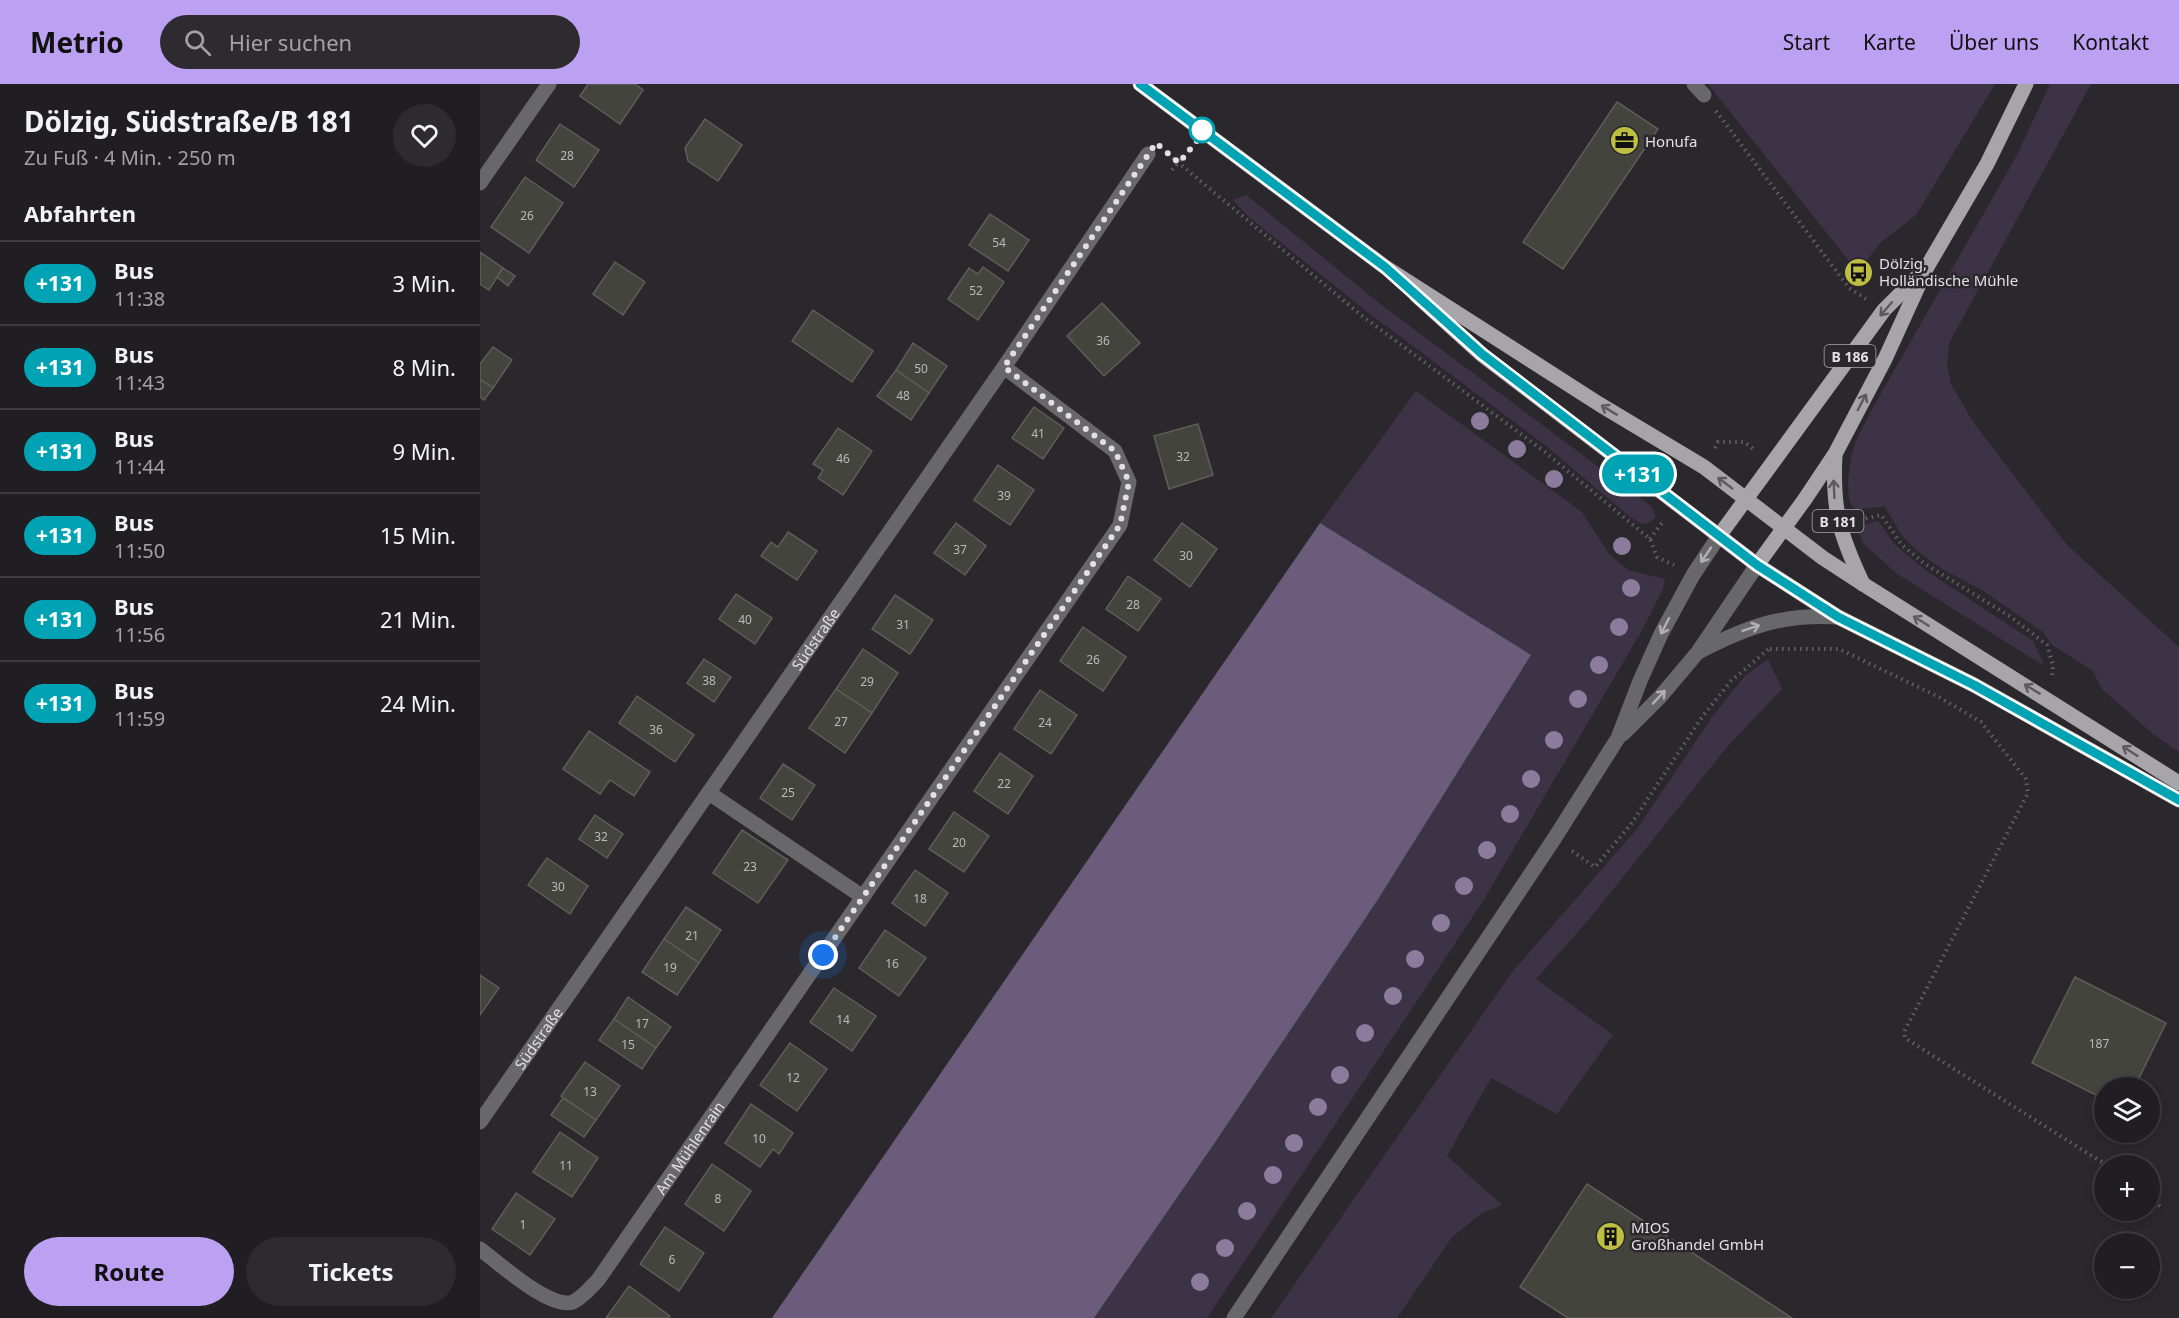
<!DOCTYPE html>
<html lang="de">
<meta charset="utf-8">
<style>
body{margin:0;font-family:"Noto Sans",sans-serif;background:#2d2b2f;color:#f1f3f6;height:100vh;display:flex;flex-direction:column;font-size:22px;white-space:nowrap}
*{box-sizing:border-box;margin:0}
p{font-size:20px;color:#a2a2a5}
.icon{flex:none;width:33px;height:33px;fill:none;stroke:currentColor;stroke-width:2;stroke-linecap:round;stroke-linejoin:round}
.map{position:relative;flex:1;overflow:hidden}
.drawer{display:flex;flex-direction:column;background:#201e22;width:480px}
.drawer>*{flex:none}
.badge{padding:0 12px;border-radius:20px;font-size:21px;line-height:39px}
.controls{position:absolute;left:1614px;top:993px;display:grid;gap:12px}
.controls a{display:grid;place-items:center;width:66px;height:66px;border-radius:50%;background:#201e22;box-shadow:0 3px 9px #0003,0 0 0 2px #3d3c40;font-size:30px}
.you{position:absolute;width:30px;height:30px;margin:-15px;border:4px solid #fff;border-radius:50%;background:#1a73e8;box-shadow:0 0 0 9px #1a73e833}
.map>.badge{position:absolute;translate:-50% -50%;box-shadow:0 0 0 3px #fff}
h2{padding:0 24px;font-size:22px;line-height:54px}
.round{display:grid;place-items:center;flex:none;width:63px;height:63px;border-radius:32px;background:#2d2b2f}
.summary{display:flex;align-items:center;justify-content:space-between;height:102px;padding:0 24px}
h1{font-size:28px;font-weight:700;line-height:45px}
.primary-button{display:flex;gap:12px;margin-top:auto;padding:12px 24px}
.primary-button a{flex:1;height:69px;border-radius:36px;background:#bca0f2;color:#111;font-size:24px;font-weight:700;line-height:69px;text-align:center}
.primary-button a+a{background:#2d2b2f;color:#f1f3f6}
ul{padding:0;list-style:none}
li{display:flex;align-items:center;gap:18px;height:84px;padding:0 24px;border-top:2px solid #3d3c40}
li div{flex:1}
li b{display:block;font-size:22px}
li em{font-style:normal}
li .badge{min-width:66px;font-weight:700;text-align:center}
header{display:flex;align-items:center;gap:36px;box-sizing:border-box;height:84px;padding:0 30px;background:#bca0f2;color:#111}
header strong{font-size:28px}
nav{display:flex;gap:33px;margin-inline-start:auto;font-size:21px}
.search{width:420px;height:54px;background:#2d2b2f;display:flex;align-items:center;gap:15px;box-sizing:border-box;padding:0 21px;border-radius:33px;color:#a2a2a5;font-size:22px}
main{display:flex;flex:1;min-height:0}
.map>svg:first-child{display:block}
.green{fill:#3d3347}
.forest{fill:#6c5c7b}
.building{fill:#44443e;stroke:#5d5e57;stroke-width:1.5}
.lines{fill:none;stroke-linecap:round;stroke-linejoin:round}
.path{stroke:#646166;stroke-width:4;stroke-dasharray:1.5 4.5;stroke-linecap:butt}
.minor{stroke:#68676a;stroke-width:15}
.tertiary{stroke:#68676a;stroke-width:15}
.primary{stroke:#a7a4aa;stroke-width:15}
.tree{fill:#8c7b9d}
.oneway{stroke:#5d5a5f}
.oneway2{stroke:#b1b0b3}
.line-casing{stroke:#fff;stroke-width:14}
.line{stroke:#00a3b4;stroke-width:9}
.walk{stroke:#e2e0e4;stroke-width:6;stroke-dasharray:0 10.8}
.stop-dot{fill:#fff;stroke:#00a3b4;stroke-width:3}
.labels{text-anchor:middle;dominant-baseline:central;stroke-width:5;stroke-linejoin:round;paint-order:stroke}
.number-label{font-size:12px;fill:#bab9ba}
.shield{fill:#2b282d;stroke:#aba9ad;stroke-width:1.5}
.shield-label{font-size:14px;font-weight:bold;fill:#e2e0e4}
.poi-label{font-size:15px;fill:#e2e0e4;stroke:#2b282d;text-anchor:start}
.street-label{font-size:15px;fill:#e2e0e4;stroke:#2b282d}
</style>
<header>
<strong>Metrio</strong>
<div class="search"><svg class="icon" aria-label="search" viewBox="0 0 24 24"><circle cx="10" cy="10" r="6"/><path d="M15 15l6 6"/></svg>Hier suchen</div>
<nav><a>Start</a><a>Karte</a><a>Über uns</a><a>Kontakt</a></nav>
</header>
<main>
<section class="drawer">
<div class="summary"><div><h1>Dölzig, Südstraße/B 181</h1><p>Zu Fuß · 4 Min. · 250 m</p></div><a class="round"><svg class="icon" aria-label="heart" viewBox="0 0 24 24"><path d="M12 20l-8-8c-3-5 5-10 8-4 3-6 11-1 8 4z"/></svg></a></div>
<h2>Abfahrten</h2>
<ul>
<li><span class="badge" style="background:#00a3b4;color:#fff">+131</span><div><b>Bus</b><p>11:38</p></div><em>3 Min.</em></li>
<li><span class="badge" style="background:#00a3b4;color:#fff">+131</span><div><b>Bus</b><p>11:43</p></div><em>8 Min.</em></li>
<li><span class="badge" style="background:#00a3b4;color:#fff">+131</span><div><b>Bus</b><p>11:44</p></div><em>9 Min.</em></li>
<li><span class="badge" style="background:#00a3b4;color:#fff">+131</span><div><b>Bus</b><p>11:50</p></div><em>15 Min.</em></li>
<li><span class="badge" style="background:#00a3b4;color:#fff">+131</span><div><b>Bus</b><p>11:56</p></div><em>21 Min.</em></li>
<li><span class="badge" style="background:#00a3b4;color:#fff">+131</span><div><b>Bus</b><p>11:59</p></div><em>24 Min.</em></li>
</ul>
<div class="primary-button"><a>Route</a><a>Tickets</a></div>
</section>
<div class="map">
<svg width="1699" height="1234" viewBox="0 0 1699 1234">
<rect width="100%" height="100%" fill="#2b282d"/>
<g class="green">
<polygon points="1228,0 1515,0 1436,131 1400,159 1378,188"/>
<path d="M1570,0H1611L1469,259L1467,280L1471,300L1493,338L1587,461L1699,563V668L1672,649L1622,605L1612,586L1572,561L1563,548L1502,506L1462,485L1435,465L1424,454L1404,422L1376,426C1363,418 1369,380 1373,367C1376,353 1385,340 1391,327L1536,73Z"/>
<polygon points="766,111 899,219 1171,422 1176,433 1170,438 1162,440 1150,433 1065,361 885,226 769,133 753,116"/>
<polygon points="936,307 1102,428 1129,470 1148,486 1185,495 1182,507 1161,548 1003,817 727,1234 614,1234 734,1060 897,817 1051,571 840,439"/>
<polygon points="1395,437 1399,438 1414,460 1448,488 1553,557 1563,578 1561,580 1416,489 1383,459 1378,446 1379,443"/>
<polygon points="1288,575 1302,605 1247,663 1111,833 1056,895 1133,951 1077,1030 1011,994 967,1072 1022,1121 1002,1129 972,1153 917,1234 791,1234 1033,887 1157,745 1232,633 1264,593"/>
</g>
<polygon class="forest" points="840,439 1051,571 897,817 734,1060 614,1234 292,1234"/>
<g class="building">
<polygon points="108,0 155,0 163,6 140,40 100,12"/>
<polygon points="1137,18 1178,45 1083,185 1043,158"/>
<polygon points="225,35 262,61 238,97 208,77 205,64"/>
<polygon points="80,40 119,66 94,103 56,76"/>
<polygon points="45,93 83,119 49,169 11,143"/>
<polygon points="510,130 549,156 528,187 489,161"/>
<polygon points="0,168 23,184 9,206 0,200"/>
<polygon points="135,178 165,198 143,231 113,210"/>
<polygon points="503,183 524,198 498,236 468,215 489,184 498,190"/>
<polygon points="23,184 35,192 28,202 17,193"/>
<polygon points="622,219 660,259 624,292 587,252"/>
<polygon points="333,226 393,267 372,298 312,257"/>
<polygon points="433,259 467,282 449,309 416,286"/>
<polygon points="13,263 32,276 13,304 0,295 0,280"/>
<polygon points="416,286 449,309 431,336 397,312"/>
<polygon points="0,295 13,304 4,316 0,313"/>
<polygon points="554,323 584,344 563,375 532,354"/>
<polygon points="718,340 733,391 689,405 674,352"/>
<polygon points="358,344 392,367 363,411 338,394 343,386 333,380"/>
<polygon points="518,381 554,406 530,441 494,416"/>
<polygon points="476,439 506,462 485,491 454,469"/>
<polygon points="702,439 737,465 710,503 674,476"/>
<polygon points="308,448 337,467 317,496 281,472 291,458 298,463"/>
<polygon points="648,492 681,515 658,547 626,525"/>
<polygon points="256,510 292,534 275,560 239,535"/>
<polygon points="415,511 453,536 430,570 392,545"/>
<polygon points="603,543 646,573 623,607 580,577"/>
<polygon points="383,565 418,589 392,629 356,605"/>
<polygon points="224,575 251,593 234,618 207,599"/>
<polygon points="356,605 392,629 365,669 329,644"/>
<polygon points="560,606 597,631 571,670 534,645"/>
<polygon points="157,612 214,651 195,678 139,639"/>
<polygon points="109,647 170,688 154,712 130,696 120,710 83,685"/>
<polygon points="520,669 553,692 528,730 494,707"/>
<polygon points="303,680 335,701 312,736 280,714"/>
<polygon points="474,728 509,752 484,788 449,765"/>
<polygon points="115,731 143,750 127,774 99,755"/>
<polygon points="262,746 308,776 278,819 233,789"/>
<polygon points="67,774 108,802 90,830 48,801"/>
<polygon points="435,786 468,809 445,842 412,819"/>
<polygon points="206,823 241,846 219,879 184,855"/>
<polygon points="405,846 446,874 419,912 379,884"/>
<polygon points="184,855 219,879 197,911 162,888"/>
<polygon points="0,891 19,904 0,931"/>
<polygon points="1595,893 1686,939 1654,1004 1624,1004 1624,1015 1552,979"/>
<polygon points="354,904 396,932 372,967 330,938"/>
<polygon points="148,913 191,943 176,964 134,935"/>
<polygon points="134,935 176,964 162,985 119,956"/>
<polygon points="310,959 347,985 317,1027 280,1001"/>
<polygon points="105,978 140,1002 116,1036 81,1012"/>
<polygon points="83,1014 116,1036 104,1053 71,1031"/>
<polygon points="271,1020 313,1049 299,1070 293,1065 280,1083 245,1059"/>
<polygon points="80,1048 118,1074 92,1113 53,1088"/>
<polygon points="232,1080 271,1107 244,1147 205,1120"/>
<polygon points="1107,1100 1312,1234 1088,1234 1040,1203"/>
<polygon points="36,1109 75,1135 50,1171 12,1145"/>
<polygon points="185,1143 224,1169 199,1207 160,1180"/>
<polygon points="149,1202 190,1232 188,1234 126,1234"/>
</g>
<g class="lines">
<g class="path">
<polyline points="1236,27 1369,204 1386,215"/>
<polyline points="688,70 881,231 1065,368 1170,455 1177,473 1194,481"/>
<polyline points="692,86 711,64"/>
<polyline points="1235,364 1238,358 1264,358 1275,366"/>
<polyline points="1380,436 1401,431 1422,461 1445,480 1531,533 1567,561 1573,582 1572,594"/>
<polyline points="1170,455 1184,436"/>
<polyline points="1290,565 1359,565 1459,613 1501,638 1546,695 1548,709 1424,948 1425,954 1628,1082"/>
<polyline points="1092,767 1115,783 1151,740 1222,633 1251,597 1290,564"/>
<polyline points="1670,1113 1683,1125"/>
</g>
<g class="minor">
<polyline points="1214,0 1224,11"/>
<polyline points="0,99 69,0"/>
<polyline points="229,709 383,813"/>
<path id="s1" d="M0,1038L524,283L668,70"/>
<path id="s2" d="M0,1165C19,1179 70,1226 93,1218C102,1214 111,1203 118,1196L640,441L649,398L635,367L524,283"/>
</g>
<g class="tertiary">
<path d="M1220,567C1269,542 1302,530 1358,533"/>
<polyline points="1143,650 1180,613 1218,568 1277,481"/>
<polyline points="754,1234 1074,755 1138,654 1160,597 1181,550 1213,491 1239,452"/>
</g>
<g class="primary">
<polyline points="660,0 905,183 1119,320 1224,383 1343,474 1383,500 1699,699"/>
<polyline points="936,211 1001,270 1277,481 1358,533 1494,601 1699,716"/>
<path d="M1355,371C1352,427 1360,451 1383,500"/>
<polyline points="1239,452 1404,226 1438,192"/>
<polyline points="1277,481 1325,415 1355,370 1405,275 1447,183 1507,80 1546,0"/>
</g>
</g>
<g class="tree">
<circle cx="1000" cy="337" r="9"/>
<circle cx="1037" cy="365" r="9"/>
<circle cx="1074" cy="395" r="9"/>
<circle cx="1142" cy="462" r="9"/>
<circle cx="1151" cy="504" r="9"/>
<circle cx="1139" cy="543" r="9"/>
<circle cx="1119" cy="581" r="9"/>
<circle cx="1098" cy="615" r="9"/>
<circle cx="1074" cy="656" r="9"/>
<circle cx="1051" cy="695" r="9"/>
<circle cx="1030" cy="730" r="9"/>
<circle cx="1007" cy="766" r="9"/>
<circle cx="984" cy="802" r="9"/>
<circle cx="961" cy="839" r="9"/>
<circle cx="935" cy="875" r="9"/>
<circle cx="913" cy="912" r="9"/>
<circle cx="885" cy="949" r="9"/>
<circle cx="860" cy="991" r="9"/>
<circle cx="838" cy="1023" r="9"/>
<circle cx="814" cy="1059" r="9"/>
<circle cx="793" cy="1091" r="9"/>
<circle cx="767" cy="1127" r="9"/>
<circle cx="745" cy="1164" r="9"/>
<circle cx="720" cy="1198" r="9"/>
</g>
<defs><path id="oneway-shaft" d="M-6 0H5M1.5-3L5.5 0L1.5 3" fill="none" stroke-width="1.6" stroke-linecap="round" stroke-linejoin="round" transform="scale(1.5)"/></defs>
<g class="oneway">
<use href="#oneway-shaft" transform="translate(1406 225) rotate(131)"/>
<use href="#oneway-shaft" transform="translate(1382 318) rotate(-62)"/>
<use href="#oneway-shaft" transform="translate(1129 326) rotate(-149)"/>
<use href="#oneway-shaft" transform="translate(1245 399) rotate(-143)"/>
<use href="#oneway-shaft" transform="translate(1354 405) rotate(-93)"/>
<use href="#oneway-shaft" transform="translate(1441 537) rotate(-148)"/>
<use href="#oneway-shaft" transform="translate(1552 605) rotate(-149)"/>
<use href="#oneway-shaft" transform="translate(1650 667) rotate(-147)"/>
</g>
<g class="oneway2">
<use href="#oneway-shaft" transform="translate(1226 471) rotate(124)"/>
<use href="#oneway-shaft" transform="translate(1185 542) rotate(117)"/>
<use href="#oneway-shaft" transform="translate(1271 544) rotate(-19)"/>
<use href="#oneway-shaft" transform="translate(1179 613) rotate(-47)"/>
</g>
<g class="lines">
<defs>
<polyline id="line" points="660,0 905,183 1002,270 1277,481 1358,533 1494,601 1699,716"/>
</defs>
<use href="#line" class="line-casing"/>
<use href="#line" class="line"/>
<polyline class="walk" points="343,871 640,441 649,398 635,367 524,283 676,59 699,79 724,48 722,46"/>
</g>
<defs>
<symbol id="office-disc" viewBox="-11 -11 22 22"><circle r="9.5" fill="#bebf42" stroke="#2b282d"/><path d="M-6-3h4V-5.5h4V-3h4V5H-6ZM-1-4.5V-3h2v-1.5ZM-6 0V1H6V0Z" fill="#111"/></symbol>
<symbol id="bus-disc" viewBox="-11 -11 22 22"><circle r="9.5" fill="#bebf42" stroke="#2b282d"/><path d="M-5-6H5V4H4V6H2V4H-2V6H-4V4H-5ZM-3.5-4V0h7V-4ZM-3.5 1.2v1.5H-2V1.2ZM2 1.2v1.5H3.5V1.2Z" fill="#111"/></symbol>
<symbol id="building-disc" viewBox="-11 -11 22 22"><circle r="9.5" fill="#bebf42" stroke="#2b282d"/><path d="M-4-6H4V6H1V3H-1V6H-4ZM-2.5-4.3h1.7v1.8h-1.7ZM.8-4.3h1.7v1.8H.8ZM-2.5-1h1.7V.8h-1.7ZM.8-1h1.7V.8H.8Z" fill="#111"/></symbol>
</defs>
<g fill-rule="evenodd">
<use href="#office-disc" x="1128" y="40" width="33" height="33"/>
<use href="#bus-disc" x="1362" y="172" width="33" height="33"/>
<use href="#building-disc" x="1114" y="1136" width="33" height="33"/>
</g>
<circle class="stop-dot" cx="722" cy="46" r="12"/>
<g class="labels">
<g class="number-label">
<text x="87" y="71">28</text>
<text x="47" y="131">26</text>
<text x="519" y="158">54</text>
<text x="496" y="206">52</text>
<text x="623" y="256">36</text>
<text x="441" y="284">50</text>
<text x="423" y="311">48</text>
<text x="558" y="349">41</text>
<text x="703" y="372">32</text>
<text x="363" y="374">46</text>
<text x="524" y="411">39</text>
<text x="480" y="465">37</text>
<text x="706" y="471">30</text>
<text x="653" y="520">28</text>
<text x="265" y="535">40</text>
<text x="423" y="540">31</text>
<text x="613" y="575">26</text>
<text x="229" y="596">38</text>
<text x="387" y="597">29</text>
<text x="361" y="637">27</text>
<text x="565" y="638">24</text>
<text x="176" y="645">36</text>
<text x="524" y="699">22</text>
<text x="308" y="708">25</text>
<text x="121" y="752">32</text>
<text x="479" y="758">20</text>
<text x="270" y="782">23</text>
<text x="78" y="802">30</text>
<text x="440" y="814">18</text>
<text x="212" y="851">21</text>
<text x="412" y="879">16</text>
<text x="190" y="883">19</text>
<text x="363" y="935">14</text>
<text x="162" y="939">17</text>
<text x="1619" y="959">187</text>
<text x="148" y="960">15</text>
<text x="313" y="993">12</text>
<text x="110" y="1007">13</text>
<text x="279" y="1054">10</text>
<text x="86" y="1081">11</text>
<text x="238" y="1114">8</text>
<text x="43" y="1140">1</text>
<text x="192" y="1175">6</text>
</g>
<g class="shield">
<rect x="1344.5" y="261" width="51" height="22" rx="4.5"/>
<rect x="1332.5" y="426" width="51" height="22" rx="4.5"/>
</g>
<g class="shield-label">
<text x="1370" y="272">B 186</text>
<text x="1358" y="437">B 181</text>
</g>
<g class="poi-label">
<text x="1165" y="57">Honufa</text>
<text x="1399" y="179">Dölzig,<tspan x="1399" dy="17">Holländische Mühle</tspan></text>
<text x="1151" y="1143">MIOS<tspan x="1151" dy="17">Großhandel GmbH</tspan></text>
</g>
<g class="street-label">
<text stroke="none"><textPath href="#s1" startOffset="588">Südstraße</textPath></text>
<text stroke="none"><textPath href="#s1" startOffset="102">Südstraße</textPath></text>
<text stroke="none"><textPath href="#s2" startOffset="304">Am Mühlenrain</textPath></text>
</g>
</g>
</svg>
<div class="controls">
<a><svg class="icon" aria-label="layers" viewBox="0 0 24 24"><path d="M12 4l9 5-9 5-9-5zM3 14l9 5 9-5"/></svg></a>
<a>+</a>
<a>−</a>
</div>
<div class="you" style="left:343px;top:871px"></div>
<b class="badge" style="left:1158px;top:390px;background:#00a3b4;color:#fff">+131</b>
</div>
</main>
